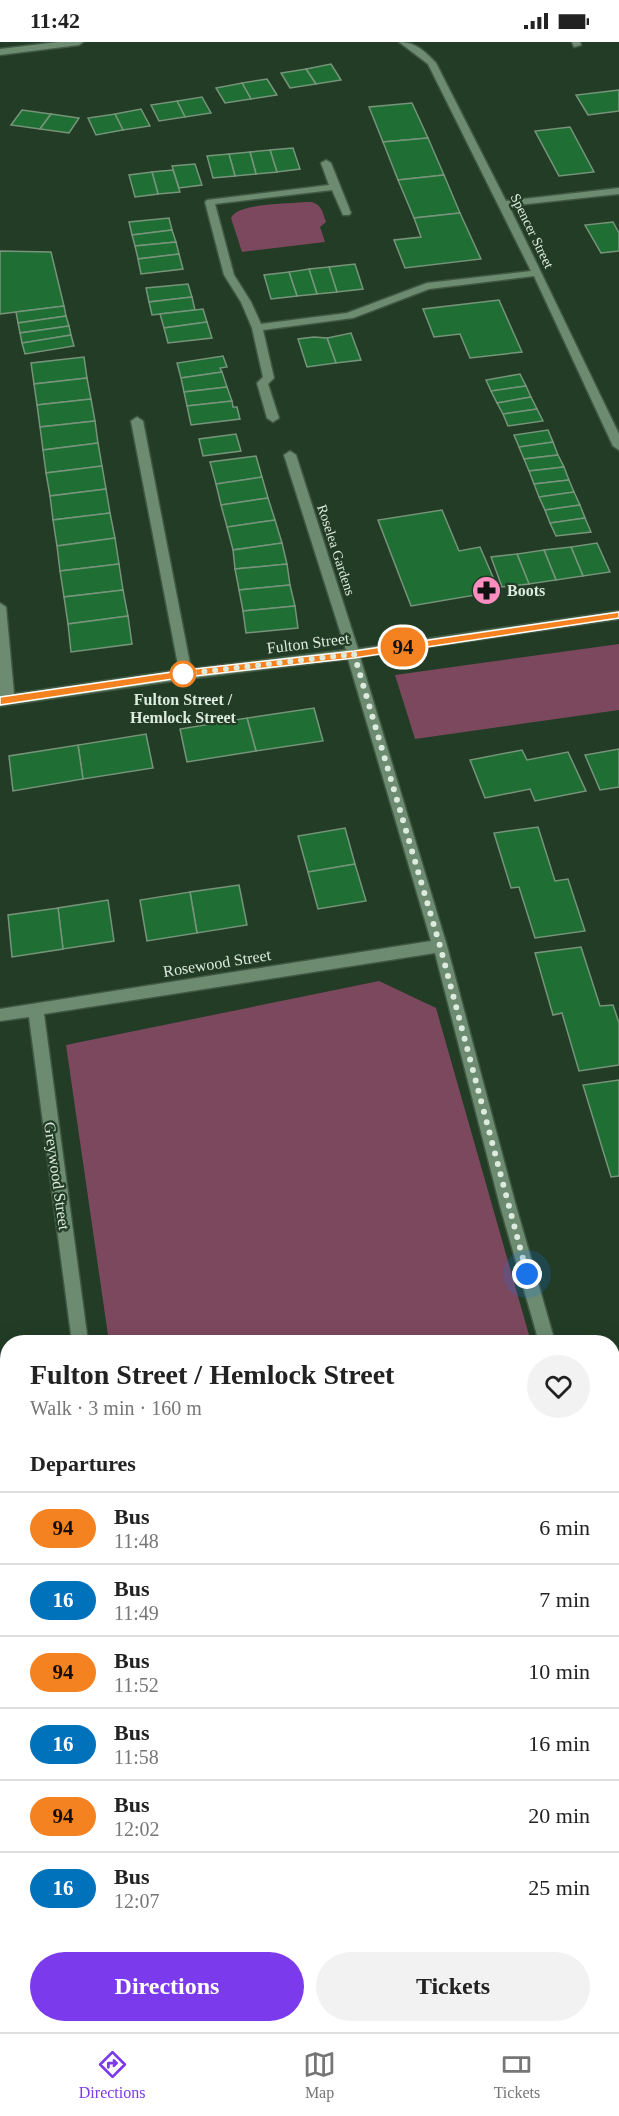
<!DOCTYPE html>
<meta charset="utf-8">
<style>
body{margin:0;font-family:"Times New Roman",serif;background:#f2f2f2;color:#222;height:100vh;display:flex;flex-direction:column;font-size:22px;white-space:nowrap}
*{box-sizing:border-box;margin:0}
p{font-size:20px;color:#767676}
.icon{flex:none;width:33px;height:33px;fill:none;stroke:currentColor;stroke-width:2;stroke-linecap:round;stroke-linejoin:round}
.map{position:relative;flex:1;overflow:hidden}
.sheet{position:absolute;left:0px;top:1293px;width:620px;height:698px;display:flex;flex-direction:column;background:#fff;border-radius:24px 24px 0 0;box-shadow:0 6px 24px #0002}
.sheet>*{flex:none}
.badge{padding:0 12px;border-radius:20px;font-size:21px;line-height:39px}
.you{position:absolute;width:30px;height:30px;margin:-15px;border:4px solid #fff;border-radius:50%;background:#1a73e8;box-shadow:0 0 0 9px #1a73e833}
.map>.badge{position:absolute;translate:-50% -50%;box-shadow:0 0 0 3px #fff}
h2{padding:0 30px;font-size:22px;line-height:54px}
.round{display:grid;place-items:center;flex:none;width:63px;height:63px;border-radius:32px;background:#f2f2f2}
.overview{display:flex;align-items:center;justify-content:space-between;height:102px;padding:0 30px}
h1{font-size:28px;font-weight:700;line-height:45px}
.button{display:flex;gap:12px;margin-top:auto;padding:12px 30px}
.button a{flex:1;height:69px;border-radius:36px;background:#7c3aed;color:#fff;font-size:24px;font-weight:700;line-height:69px;text-align:center}
.button a+a{background:#f2f2f2;color:#222}
ul{padding:0;list-style:none}
li{display:flex;align-items:center;gap:18px;height:72px;padding:0 30px;border-top:2px solid #e0e0e0}
li div{flex:1}
li b{display:block;font-size:22px}
li em{font-style:normal}
li .badge{min-width:66px;font-weight:700;text-align:center}
.status{display:flex;justify-content:space-between;align-items:center;height:42px;padding:0 30px;background:#fff;direction:ltr}
.status svg{height:16px;fill:currentColor}
.dock{display:flex;justify-content:space-around;align-items:center;height:84px;border-top:2px solid #e0e0e0;background:#fff;font-size:16px;color:#767676}
.dock a{display:grid;justify-items:center;gap:3px}
.dock .active{color:#7c3aed}
.map>svg:first-child{display:block}
.green{fill:#7c485e}
.building{fill:#1f6f35;stroke:#77947b;stroke-width:1.5}
.lines{fill:none;stroke-linecap:round;stroke-linejoin:round}
.minor-casing{stroke:#405843;stroke-width:3}
.minor{fill:#6c8b70;fill-rule:evenodd}
.line{fill:#f58220;stroke:#fff;stroke-width:1.5}
.walk{stroke:#dcebdd;stroke-width:6;stroke-dasharray:0 10.8}
.stop-dot{fill:#fff;stroke:#f58220;stroke-width:3}
.labels{text-anchor:middle;dominant-baseline:central;stroke-width:4.5;stroke-linejoin:round;paint-order:stroke}
.far-street-label{font-size:14px;fill:#dcebdd;stroke:#223c26}
.poi-label{font-size:16px;font-weight:bold;fill:#dcebdd;stroke:#223c26;text-anchor:start}
.street-label{font-size:16px;fill:#dcebdd;stroke:#223c26}
.stop-label{font-size:16px;font-weight:bold;fill:#dcebdd;stroke:#223c26}
</style>
<div class="status"><b>11:42</b><svg viewBox="0 0 49 12"><path d="M0 12V9h3v3zM5 12V6h3v6zM10 12V3h3v9zM15 12V0h3v12zM26 1h20v11H26zM47 4h2v5h-2z"/></svg></div>
<div class="map">
<svg width="619" height="1990" viewBox="0 0 619 1990">
<rect width="100%" height="100%" fill="#223c26"/>
<g class="green">
<path d="M305,160C320,159 322,167 326,180L320,185L325,200L242,210L231,176C238,161 288,162 305,160Z"/>
<polygon points="619,602 619,668 415,697 395,633"/>
<polygon points="379,939 436,966 531,1300 109,1300 66,1003"/>
</g>
<g class="building">
<polygon points="331,22 341,38 316,42 306,27"/>
<polygon points="306,27 316,42 290,46 281,31"/>
<polygon points="267,37 277,53 251,57 242,41"/>
<polygon points="242,41 251,57 225,61 216,46"/>
<polygon points="619,48 619,69 588,73 576,53"/>
<polygon points="202,55 211,71 185,75 177,59"/>
<polygon points="177,59 185,75 159,79 151,63"/>
<polygon points="412,61 428,96 383,100 369,65"/>
<polygon points="141,67 150,84 123,88 115,72"/>
<polygon points="22,68 51,72 40,87 11,83"/>
<polygon points="51,72 79,76 69,91 40,87"/>
<polygon points="115,72 123,88 96,93 88,76"/>
<polygon points="570,85 594,130 559,134 535,89"/>
<polygon points="428,96 444,133 398,138 383,100"/>
<polygon points="293,106 300,127 277,130 270,108"/>
<polygon points="270,108 277,130 256,132 250,110"/>
<polygon points="250,110 256,132 235,134 229,112"/>
<polygon points="229,112 235,134 213,136 207,114"/>
<polygon points="195,122 202,143 179,146 172,124"/>
<polygon points="173,128 180,150 158,152 152,130"/>
<polygon points="152,130 158,152 135,155 129,133"/>
<polygon points="444,133 460,171 414,176 398,138"/>
<polygon points="460,171 481,217 405,226 394,198 421,195 414,176"/>
<polygon points="169,176 172,188 132,193 129,180"/>
<polygon points="613,180 619,191 619,209 601,211 585,183"/>
<polygon points="172,188 176,200 135,204 132,193"/>
<polygon points="176,200 179,212 138,217 135,204"/>
<polygon points="0,209 51,210 64,264 0,272"/>
<polygon points="179,212 183,227 141,232 138,217"/>
<polygon points="355,222 363,247 337,250 329,225"/>
<polygon points="329,225 337,250 317,252 309,227"/>
<polygon points="309,227 317,252 297,254 289,230"/>
<polygon points="289,230 297,254 271,257 264,233"/>
<polygon points="188,242 192,255 149,260 146,246"/>
<polygon points="192,255 195,268 152,273 149,260"/>
<polygon points="499,258 522,310 470,316 460,292 434,295 423,267"/>
<polygon points="64,264 66,274 18,281 16,270"/>
<polygon points="203,267 207,280 164,286 160,272"/>
<polygon points="66,274 69,284 20,291 18,281"/>
<polygon points="207,280 212,296 168,301 164,286"/>
<polygon points="69,284 71,293 22,301 20,291"/>
<polygon points="351,291 361,318 336,321 327,296"/>
<polygon points="71,293 74,304 25,312 22,301"/>
<polygon points="314,295 327,296 336,321 307,325 298,297"/>
<polygon points="223,314 227,325 220,326 222,330 181,336 177,321"/>
<polygon points="84,315 87,336 34,342 31,321"/>
<polygon points="222,330 227,345 184,350 181,336"/>
<polygon points="520,332 526,344 491,349 486,338"/>
<polygon points="87,336 91,357 37,363 34,342"/>
<polygon points="526,344 531,355 497,361 491,349"/>
<polygon points="227,345 232,359 187,364 184,350"/>
<polygon points="531,355 537,367 503,372 497,361"/>
<polygon points="91,357 95,379 40,385 37,363"/>
<polygon points="232,359 233,365 237,365 240,377 191,383 187,364"/>
<polygon points="537,367 543,379 508,384 503,372"/>
<polygon points="95,379 98,401 43,408 40,385"/>
<polygon points="548,388 553,400 519,405 514,393"/>
<polygon points="236,392 241,409 203,414 199,397"/>
<polygon points="553,400 558,413 524,417 519,405"/>
<polygon points="98,401 102,424 46,431 43,408"/>
<polygon points="558,413 564,425 529,429 524,417"/>
<polygon points="256,414 262,435 216,442 210,420"/>
<polygon points="102,424 106,447 50,454 46,431"/>
<polygon points="564,425 569,438 534,442 529,429"/>
<polygon points="262,435 268,456 221,463 216,442"/>
<polygon points="569,438 574,450 539,455 534,442"/>
<polygon points="106,447 110,471 53,478 50,454"/>
<polygon points="574,450 580,463 545,468 539,455"/>
<polygon points="268,456 275,478 227,485 221,463"/>
<polygon points="580,463 585,476 550,481 545,468"/>
<polygon points="442,468 459,509 480,505 499,549 411,564 378,478"/>
<polygon points="110,471 115,496 57,504 53,478"/>
<polygon points="585,476 591,490 556,494 550,481"/>
<polygon points="275,478 282,501 233,508 227,485"/>
<polygon points="115,496 119,522 60,529 57,504"/>
<polygon points="282,501 287,522 235,527 233,508"/>
<polygon points="597,501 610,530 583,534 571,505"/>
<polygon points="571,505 583,534 556,538 544,508"/>
<polygon points="544,508 556,538 529,542 517,512"/>
<polygon points="517,512 529,542 502,545 491,515"/>
<polygon points="119,522 123,548 64,555 60,529"/>
<polygon points="287,522 290,543 239,548 235,527"/>
<polygon points="290,543 295,564 243,569 239,548"/>
<polygon points="123,548 128,574 68,582 64,555"/>
<polygon points="295,564 298,586 246,591 243,569"/>
<polygon points="128,574 132,602 71,610 68,582"/>
<polygon points="314,666 323,699 256,709 247,676"/>
<polygon points="247,676 256,709 187,720 180,687"/>
<polygon points="146,692 153,726 83,737 78,703"/>
<polygon points="78,703 83,737 13,749 9,714"/>
<polygon points="619,707 619,745 600,748 585,713"/>
<polygon points="522,708 527,718 568,710 586,749 535,759 530,747 485,756 470,718"/>
<polygon points="538,785 555,839 568,837 585,889 535,896 519,845 511,846 494,791"/>
<polygon points="345,786 355,822 308,830 298,794"/>
<polygon points="355,822 366,859 318,867 308,830"/>
<polygon points="239,843 247,883 197,891 190,850"/>
<polygon points="190,850 197,891 147,899 140,858"/>
<polygon points="108,858 114,899 63,907 58,866"/>
<polygon points="58,866 63,907 12,915 8,873"/>
<polygon points="581,905 600,964 613,963 619,981 619,1023 579,1029 562,971 553,973 535,911"/>
<polygon points="619,1038 619,1134 611,1135 583,1043"/>
<polygon points="0,1322 6,1374 0,1375"/>
<polygon points="6,1374 8,1431 0,1432 0,1375"/>
<polygon points="0,1529 8,1539 8,1603 0,1609"/>
<polygon points="164,1983 187,1983 173,1990 166,1990"/>
</g>
<g class="lines">
<defs>
<g id="minor">
<polygon points="58,0 83,0 79,3 0,13 0,7"/>
<path d="M399,0C415,0 425,9 436,21L506,159L619,146V152L509,164L619,392V408L613,404L534,234L429,247L353,276L263,288L274,336L268,342L279,376L273,380L267,376L257,341L263,335L252,286L241,260L224,233L205,160L207,158L329,143L321,121L326,118L331,121L351,171L349,173H343L332,148L215,162L234,233L251,260L261,282L347,271L427,241L531,229L428,22Z"/>
<polygon points="572,0 580,0 581,3 574,5"/>
<polygon points="137,375 143,379 191,627 346,608 284,413 290,409 296,413 358,607 619,569 619,577 360,615 447,904 516,1164 555,1300 539,1300 500,1164 435,911 44,972 88,1300 72,1300 29,975 0,979 0,967 431,899 348,617 186,637 0,664 0,561 6,565 14,652 179,628 131,379"/>
<polygon points="612,1513 619,1517 619,1555 612,1551"/>
<polygon points="8,1832 8,1852 0,1855 0,1835"/>
<polygon points="0,1894 8,1897 8,1936 0,1932"/>
<polygon points="15,1983 37,1983 40,1990 18,1990"/>
</g>
</defs>
<use href="#minor" class="minor-casing"/>
<use href="#minor" class="minor"/>
</g>
<polygon class="line" points="619,570 619,576 354,616 186,635 0,663 0,655 186,628 354,609"/>
<g class="lines">
<polyline class="walk" points="183,632 354,612 440,904 527,1232"/>
</g>
<defs>
<symbol id="pharmacy-disc" viewBox="-11 -11 22 22"><circle r="9.5" fill="#fd8ebf" stroke="#223c26"/><path d="M-2-6h4v4h4v4h-4v4h-4v-4h-4v-4h4Z" fill="#111"/></symbol>
</defs>
<g fill-rule="evenodd">
<use href="#pharmacy-disc" x="470" y="532" width="33" height="33"/>
</g>
<circle class="stop-dot" cx="183" cy="632" r="12"/>
<g class="labels">
<g class="far-street-label">
<text transform="translate(532 189) rotate(64)">Spencer Street</text>
<text transform="translate(336 508) rotate(72)">Roselea Gardens</text>
</g>
<g class="poi-label">
<text x="507" y="548">Boots</text>
</g>
<g class="street-label">
<text transform="translate(308 601) rotate(-7)">Fulton Street</text>
<text transform="translate(217 921) rotate(-9)">Rosewood Street</text>
<text transform="translate(57 1134) rotate(82)">Greywood Street</text>
</g>
<g class="stop-label">
<text x="183" y="657">Fulton Street /<tspan x="183" dy="18">Hemlock Street</tspan></text>
</g>
</g>
</svg>
<div class="you" style="left:527px;top:1232px"></div>
<b class="badge" style="left:403px;top:605px;background:#f58220;color:#111">94</b>
<section class="sheet">
<div class="overview"><div><h1>Fulton Street / Hemlock Street</h1><p>Walk · 3 min · 160 m</p></div><a class="round"><svg class="icon" aria-label="heart" viewBox="0 0 24 24"><path d="M12 20l-8-8c-3-5 5-10 8-4 3-6 11-1 8 4z"/></svg></a></div>
<h2>Departures</h2>
<ul>
<li><span class="badge" style="background:#f58220;color:#111">94</span><div><b>Bus</b><p>11:48</p></div><em>6 min</em></li>
<li><span class="badge" style="background:#0072bc;color:#fff">16</span><div><b>Bus</b><p>11:49</p></div><em>7 min</em></li>
<li><span class="badge" style="background:#f58220;color:#111">94</span><div><b>Bus</b><p>11:52</p></div><em>10 min</em></li>
<li><span class="badge" style="background:#0072bc;color:#fff">16</span><div><b>Bus</b><p>11:58</p></div><em>16 min</em></li>
<li><span class="badge" style="background:#f58220;color:#111">94</span><div><b>Bus</b><p>12:02</p></div><em>20 min</em></li>
<li><span class="badge" style="background:#0072bc;color:#fff">16</span><div><b>Bus</b><p>12:07</p></div><em>25 min</em></li>
</ul>
<div class="button"><a>Directions</a><a>Tickets</a></div>
</section>
</div>
<nav class="dock">
<a class="active"><svg class="icon" aria-label="directions" viewBox="0 0 24 24"><path d="M12 3l9 9-9 9-9-9zM9 14v-3h6M13 9l2 2-2 2"/></svg>Directions</a>
<a><svg class="icon" aria-label="map" viewBox="0 0 24 24"><path d="M3 6l6-2 6 2 6-2v14l-6 2-6-2-6 2zM9 4v14M15 6v14"/></svg>Map</a>
<a><svg class="icon" aria-label="tickets" viewBox="0 0 24 24"><path d="M3 7h18v10H3zM15 7v10"/></svg>Tickets</a>
</nav>
